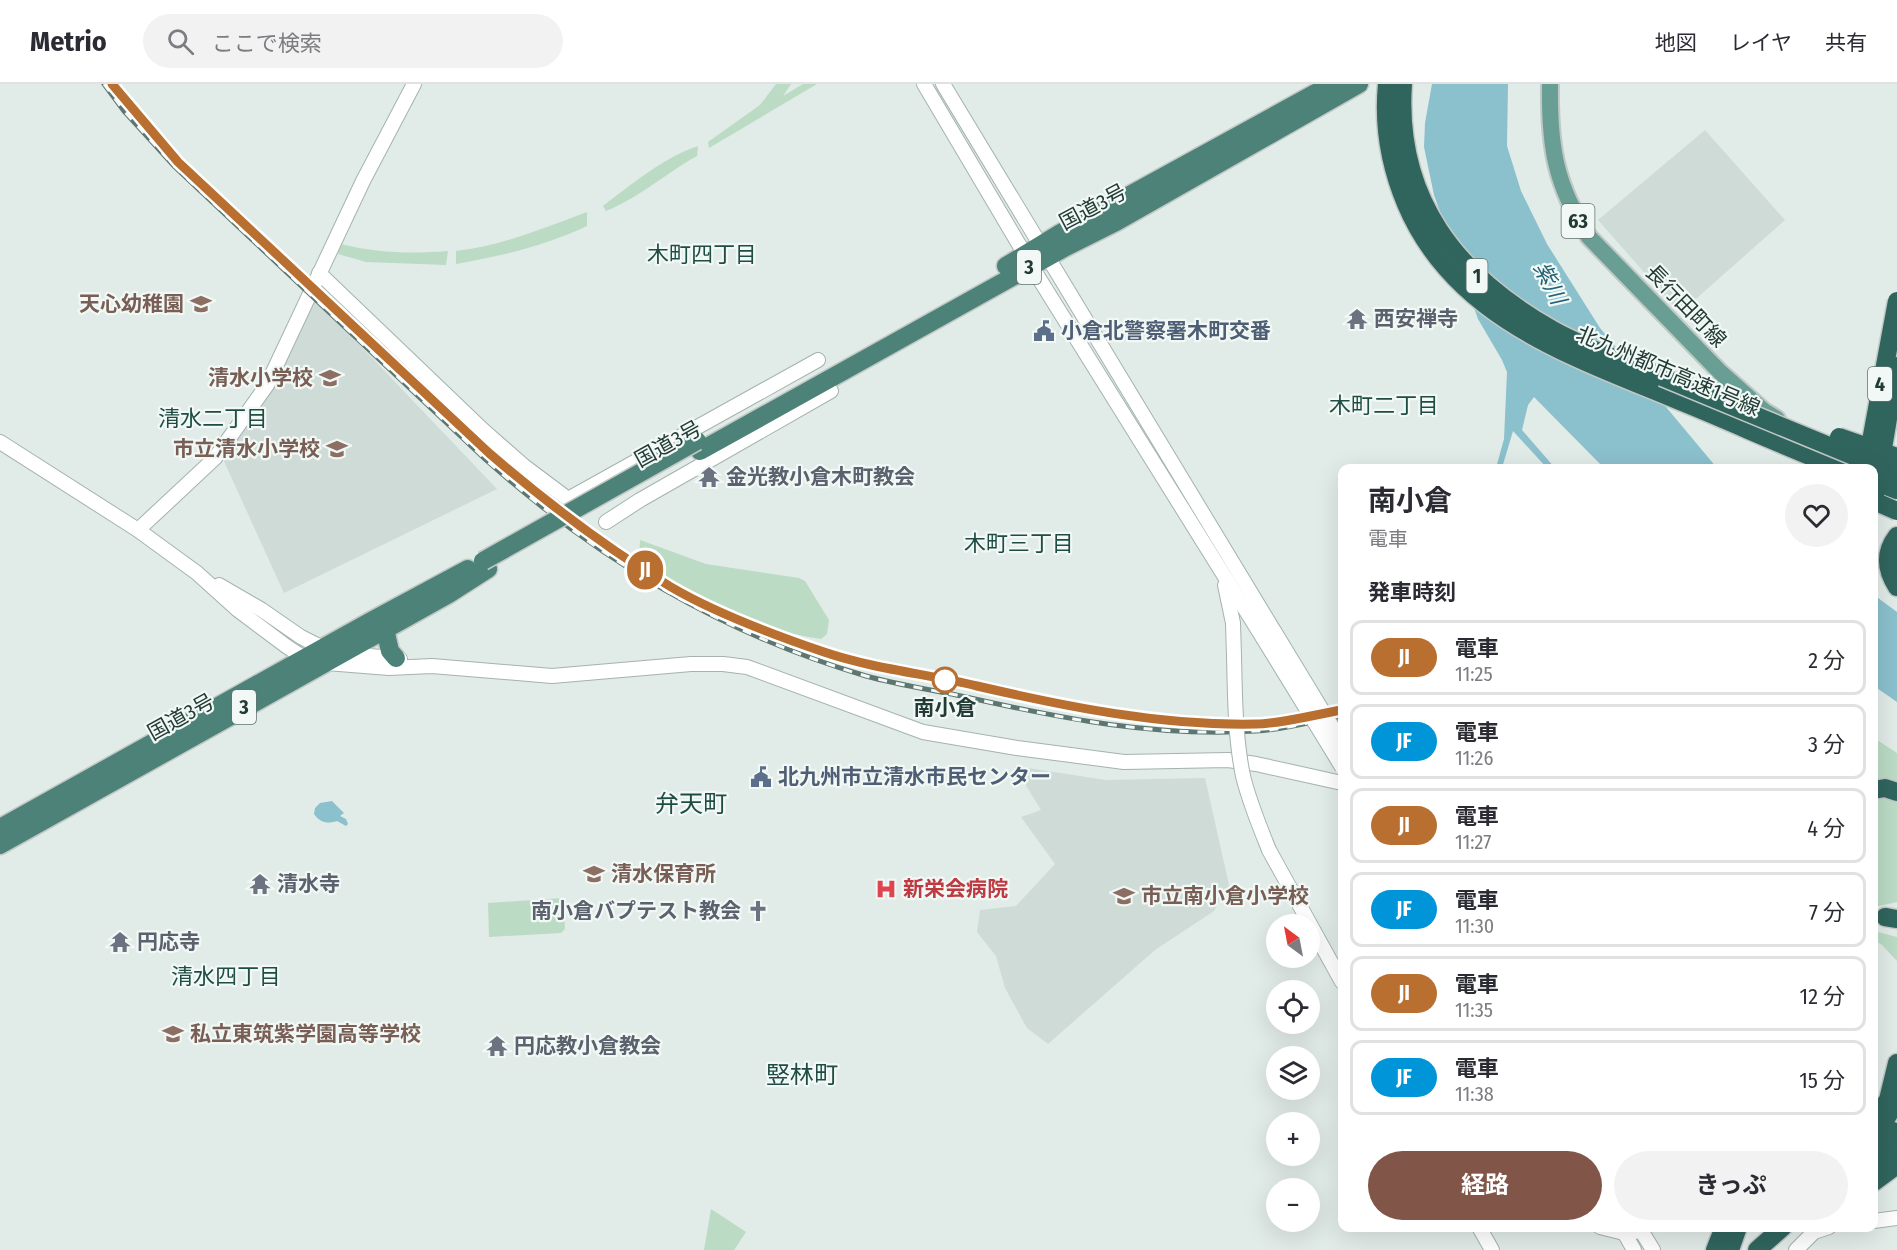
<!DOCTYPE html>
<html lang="ja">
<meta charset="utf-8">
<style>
body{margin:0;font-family:"Fira Sans Condensed","Noto Sans JP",sans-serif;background:#f2f2f3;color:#2b2b33;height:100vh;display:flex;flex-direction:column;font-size:22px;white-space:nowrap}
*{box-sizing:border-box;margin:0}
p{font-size:20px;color:#7c7c81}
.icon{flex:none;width:33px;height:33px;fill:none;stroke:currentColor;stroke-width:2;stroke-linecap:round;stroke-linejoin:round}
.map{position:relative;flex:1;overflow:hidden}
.sheet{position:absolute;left:1338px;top:380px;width:540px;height:768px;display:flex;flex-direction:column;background:#fff;border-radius:12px;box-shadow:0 6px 24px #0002}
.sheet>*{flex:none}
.badge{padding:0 12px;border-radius:20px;font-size:21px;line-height:39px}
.needle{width:39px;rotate:328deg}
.controls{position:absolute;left:1266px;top:830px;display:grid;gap:12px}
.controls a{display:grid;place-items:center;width:54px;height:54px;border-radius:50%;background:#fff;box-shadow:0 6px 24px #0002;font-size:30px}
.map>.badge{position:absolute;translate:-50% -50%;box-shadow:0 0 0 3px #fff}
h2{padding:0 30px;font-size:22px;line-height:54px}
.round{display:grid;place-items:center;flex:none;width:63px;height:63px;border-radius:32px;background:#f2f2f3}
.head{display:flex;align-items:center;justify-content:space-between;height:102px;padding:0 30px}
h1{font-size:28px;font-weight:700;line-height:45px}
.cta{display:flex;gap:12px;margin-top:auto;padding:12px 30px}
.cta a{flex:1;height:69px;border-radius:36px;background:#815547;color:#fff;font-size:24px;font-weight:700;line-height:69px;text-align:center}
.cta a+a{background:#f2f2f3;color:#2b2b33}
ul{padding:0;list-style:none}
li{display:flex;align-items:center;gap:18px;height:75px;margin:0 12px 9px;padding:0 18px;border:3px solid #e1e1e2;border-radius:12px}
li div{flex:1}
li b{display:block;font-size:22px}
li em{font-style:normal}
li .badge{min-width:66px;font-weight:700;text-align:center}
header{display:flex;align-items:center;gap:36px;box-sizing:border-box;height:84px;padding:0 30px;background:#fff;border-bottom:2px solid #e1e1e2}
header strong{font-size:28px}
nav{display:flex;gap:33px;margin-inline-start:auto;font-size:21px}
.search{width:420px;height:54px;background:#f2f2f3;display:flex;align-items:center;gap:15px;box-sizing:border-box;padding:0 21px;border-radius:33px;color:#7c7c81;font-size:22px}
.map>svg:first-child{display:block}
.built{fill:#cfdbd6}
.green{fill:#bbdbc5}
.water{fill:#8bc0cd}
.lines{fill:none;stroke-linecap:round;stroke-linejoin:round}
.tertiary-casing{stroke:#a4b3ae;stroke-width:16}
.primary-casing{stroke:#c1c8c6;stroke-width:20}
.trunk-casing{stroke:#c1c8c6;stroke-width:21}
.motorway-casing{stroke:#c1c8c6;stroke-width:21}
.tertiary{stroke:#fff;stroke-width:14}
.primary{stroke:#689e93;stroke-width:16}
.trunk{stroke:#4c8278;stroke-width:18}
.motorway{stroke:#30655d;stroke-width:18}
.rail-casing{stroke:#5d7671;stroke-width:5}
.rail{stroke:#f1f8f5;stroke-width:3;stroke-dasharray:9;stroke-linecap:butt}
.tertiary-bridge-casing{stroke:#a4b3ae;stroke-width:16;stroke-linecap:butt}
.trunk-bridge-casing{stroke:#c1c8c6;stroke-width:21;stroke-linecap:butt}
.motorway-bridge-casing{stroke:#c1c8c6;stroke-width:21;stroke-linecap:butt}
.tertiary-bridge{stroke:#fff;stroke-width:14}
.trunk-bridge{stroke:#4c8278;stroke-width:18}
.motorway-bridge{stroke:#30655d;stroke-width:18}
.line-casing{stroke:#fff;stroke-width:14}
.line{stroke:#b96f30;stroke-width:9}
.stop-dot{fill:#fff;stroke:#b96f30;stroke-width:3}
.labels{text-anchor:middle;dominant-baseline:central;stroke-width:4.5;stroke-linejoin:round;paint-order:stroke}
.shield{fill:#f1f8f5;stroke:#60746f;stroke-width:1.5}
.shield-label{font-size:20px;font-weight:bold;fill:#223b35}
.street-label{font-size:21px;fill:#223b35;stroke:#f1f8f5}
.education-label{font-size:21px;font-weight:bold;fill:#785e54;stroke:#f1f8f5;text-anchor:end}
.worship-label{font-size:21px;font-weight:bold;fill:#5b616d;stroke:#f1f8f5;text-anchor:start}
.service-label{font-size:21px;font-weight:bold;fill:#4e5e75;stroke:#f1f8f5;text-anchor:start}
.stop-label{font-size:21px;font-weight:bold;fill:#223b35;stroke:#f1f8f5}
.health-label{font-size:21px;font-weight:bold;fill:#be3a42;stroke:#f1f8f5;text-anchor:start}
.neighbourhood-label{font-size:22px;fill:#1f4c43;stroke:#f1f8f5}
.water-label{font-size:22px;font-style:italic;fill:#206173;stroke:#f1f8f5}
.quarter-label{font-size:24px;fill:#1f4c43;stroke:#f1f8f5}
</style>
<header>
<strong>Metrio</strong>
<div class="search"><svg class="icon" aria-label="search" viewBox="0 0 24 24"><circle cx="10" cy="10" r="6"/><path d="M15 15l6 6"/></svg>ここで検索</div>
<nav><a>地図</a><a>レイヤ</a><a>共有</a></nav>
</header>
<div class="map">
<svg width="1897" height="1166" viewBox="0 0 1897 1166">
<rect width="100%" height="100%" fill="#e1ebe7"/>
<g class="built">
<polygon points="1705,46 1785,136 1680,229 1598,136"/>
<polygon points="315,214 497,405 284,509 222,373"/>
<polygon points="1014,682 1106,696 1205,694 1229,801 1214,827 1155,866 1048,960 1027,944 1005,904 996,872 977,848 980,826 1016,822 1055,780 1021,733 1041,726"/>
</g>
<g class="green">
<polygon points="776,0 791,0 783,12 803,0 817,0 709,64 708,58 760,21"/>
<path d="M698,62L697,72C666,89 639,114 606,127L603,122C632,100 663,74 698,62Z"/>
<path d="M587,128V142C544,162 501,172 456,180V167C502,162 544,144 587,128Z"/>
<path d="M341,160C376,169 411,170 448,167L446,181L366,178L338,170Z"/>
<path d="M640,456L706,480L799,494L805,497L829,536L827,550L821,555C754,546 697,512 639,478Z"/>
<polygon points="1874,654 1897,669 1897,700 1874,697"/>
<polygon points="1878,712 1890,714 1897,718 1897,818 1879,822 1874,820 1874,713"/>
<polygon points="563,814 565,845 561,849 489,853 488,819"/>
<polygon points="1874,847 1897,853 1897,877 1882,861 1874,856"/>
<polygon points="711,1125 746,1148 734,1166 704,1166"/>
</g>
<g class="water">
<polygon points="1432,0 1508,0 1507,62 1521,107 1547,160 1600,244 1717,384 1604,384 1534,313 1528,321 1522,346 1555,384 1547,384 1513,347 1502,384 1496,384 1504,355 1507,288 1502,276 1478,235 1434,111 1424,63 1425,39"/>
<polygon points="1874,511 1897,528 1897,618 1874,602"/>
<path d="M332,717L344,729L340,732L346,735L348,740L346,742L337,737C328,740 320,739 314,730L315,724L320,719Z"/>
</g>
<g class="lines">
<defs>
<g id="tertiary">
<polyline points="924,0 1040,196 1263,554"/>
<polyline points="943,0 1274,547"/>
<polyline points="319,189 483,346 524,382 568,415 818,276"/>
<polyline points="0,358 138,446 197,489 238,526 286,562 304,574 314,578 389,584 432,582 552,592 691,580 723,580 747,583 923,648 1017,664 1124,678 1228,676 1256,680 1342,699"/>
<polyline points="606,438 640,416 831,307"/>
<polyline points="138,446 215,374 267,301 363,97 414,0"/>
<polyline points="219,501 262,526 301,553 331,568 400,575"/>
<polyline points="1225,501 1233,539 1234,572"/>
<polyline points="1269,766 1342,898"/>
<polyline points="1874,1137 1897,1134"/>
<polyline points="1479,1143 1492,1166"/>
<polyline points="1600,1143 1624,1149 1642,1147"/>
<polyline points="1621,1143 1634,1166"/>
<polyline points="1639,1143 1653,1166"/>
<polyline points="1796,1166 1814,1148 1829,1143"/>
</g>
<path id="primary" d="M1550,0C1549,62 1555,101 1589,153L1720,288L1764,327L1777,335"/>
<g id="trunk">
<polyline points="1006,182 1059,150 1332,0"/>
<polyline points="700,367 1066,163 1116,138 1359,0"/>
<polyline points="385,545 390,567 396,574"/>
<polyline points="0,744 371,537 468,485"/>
<polyline points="0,761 449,510 488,485"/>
</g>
<g id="motorway">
<path d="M1387,0C1383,41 1390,82 1406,120C1454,234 1571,272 1677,316C1732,338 1785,363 1840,384"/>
<path d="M1403,0C1395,115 1457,192 1553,246C1587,265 1626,278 1662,293"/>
<path d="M1897,452C1884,469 1886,486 1897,503"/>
<polyline points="1874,706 1885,704 1897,708"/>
<polyline points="1885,833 1897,835"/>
<polyline points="1874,1034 1888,1016 1897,979"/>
<polyline points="1874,1054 1892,1025"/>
<polyline points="1874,1070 1893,1047"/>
<polyline points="1884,1077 1897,1065"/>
<polyline points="1874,1098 1897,1081"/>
<polyline points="1715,1166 1724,1143"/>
<polyline points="1730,1166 1738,1143"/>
<polyline points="1757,1166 1783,1143"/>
</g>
</defs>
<use href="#tertiary" class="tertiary-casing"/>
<use href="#primary" class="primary-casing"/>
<use href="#trunk" class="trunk-casing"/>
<use href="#motorway" class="motorway-casing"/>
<use href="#tertiary" class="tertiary"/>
<use href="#primary" class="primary"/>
<use href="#trunk" class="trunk"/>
<use href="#motorway" class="motorway"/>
<defs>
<g id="rail">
<path d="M104,0L124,27L175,83L486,376C599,476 720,549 866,592C899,601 933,606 966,613C1064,635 1155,653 1256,647C1284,646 1314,637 1342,632"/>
<polyline points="1872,384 1897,371"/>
<polyline points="743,537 826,569 1048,618 1145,632 1231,639"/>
</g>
</defs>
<use href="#rail" class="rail-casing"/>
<use href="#rail" class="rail"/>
<defs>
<g id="tertiary-bridge">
<polyline points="1274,547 1342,659"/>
<polyline points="1263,554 1342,683"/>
<path d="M1234,572C1235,611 1235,653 1243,692C1249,717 1259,741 1269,766"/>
</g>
<polyline id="trunk-bridge" points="483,477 697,357"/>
<g id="motorway-bridge">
<polyline points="1662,293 1897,390"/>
<polyline points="1839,353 1897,373"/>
<polyline points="1866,384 1897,217"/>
<polyline points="1874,397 1897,406"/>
<polyline points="1874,417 1897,282"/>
<polyline points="1874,417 1897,427"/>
</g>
</defs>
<use href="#tertiary-bridge" class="tertiary-bridge-casing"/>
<use href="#trunk-bridge" class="trunk-bridge-casing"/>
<use href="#motorway-bridge" class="motorway-bridge-casing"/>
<use href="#tertiary-bridge" class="tertiary-bridge"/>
<use href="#trunk-bridge" class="trunk-bridge"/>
<use href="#motorway-bridge" class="motorway-bridge"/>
</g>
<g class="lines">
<defs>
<path id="line" d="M112,0L178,78L489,369C547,419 606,464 671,503C717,530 774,551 824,568C874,585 927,590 977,602C1068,623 1162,642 1256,640C1281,640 1317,630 1342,626"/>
</defs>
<use href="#line" class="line-casing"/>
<use href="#line" class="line"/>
</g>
<defs>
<symbol id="school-bare" viewBox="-9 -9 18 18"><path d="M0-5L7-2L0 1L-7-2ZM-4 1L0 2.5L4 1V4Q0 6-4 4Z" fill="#8d6e63" stroke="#f1f8f5" stroke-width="2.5" paint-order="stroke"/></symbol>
<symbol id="temple-bare" viewBox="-9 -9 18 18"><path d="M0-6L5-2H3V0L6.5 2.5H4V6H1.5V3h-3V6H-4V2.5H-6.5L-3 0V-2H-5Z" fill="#6b7280" stroke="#f1f8f5" stroke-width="2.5" paint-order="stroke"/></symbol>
<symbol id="civic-bare" viewBox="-9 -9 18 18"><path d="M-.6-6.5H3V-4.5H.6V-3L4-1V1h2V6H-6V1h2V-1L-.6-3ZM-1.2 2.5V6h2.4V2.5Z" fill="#5c6f8a" stroke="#f1f8f5" stroke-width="2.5" paint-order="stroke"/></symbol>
<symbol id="hospital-bare" viewBox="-9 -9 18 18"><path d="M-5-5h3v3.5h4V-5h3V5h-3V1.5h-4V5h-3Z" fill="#e0444e" stroke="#f1f8f5" stroke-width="2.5" paint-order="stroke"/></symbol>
<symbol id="church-bare" viewBox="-9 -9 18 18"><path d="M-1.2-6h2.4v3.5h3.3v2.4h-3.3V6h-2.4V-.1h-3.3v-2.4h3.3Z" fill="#6b7280" stroke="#f1f8f5" stroke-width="2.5" paint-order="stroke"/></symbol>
</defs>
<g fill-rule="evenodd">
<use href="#school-bare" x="186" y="205" width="30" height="30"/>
<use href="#temple-bare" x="1342" y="220" width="30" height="30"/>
<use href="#civic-bare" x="1029" y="232" width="30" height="30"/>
<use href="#school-bare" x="315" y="279" width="30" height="30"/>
<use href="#school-bare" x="322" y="350" width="30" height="30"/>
<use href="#temple-bare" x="694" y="378" width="30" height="30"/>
<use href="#civic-bare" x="746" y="678" width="30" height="30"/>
<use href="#school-bare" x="579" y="775" width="30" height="30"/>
<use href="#temple-bare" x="245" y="785" width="30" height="30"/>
<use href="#hospital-bare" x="871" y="790" width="30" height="30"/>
<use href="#school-bare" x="1109" y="797" width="30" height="30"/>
<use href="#church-bare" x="743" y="812" width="30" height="30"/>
<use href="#temple-bare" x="105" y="843" width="30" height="30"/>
<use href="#school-bare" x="158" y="935" width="30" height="30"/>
<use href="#temple-bare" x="482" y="947" width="30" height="30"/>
</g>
<circle class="stop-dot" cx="945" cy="596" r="12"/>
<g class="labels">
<g class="shield">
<rect x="1561.5" y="120" width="33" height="34" rx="4.5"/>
<rect x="1017" y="166" width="24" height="34" rx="4.5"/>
<rect x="1466.5" y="175" width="21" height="34" rx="4.5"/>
<rect x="1868" y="283" width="24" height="34" rx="4.5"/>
<rect x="232" y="606" width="24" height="34" rx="4.5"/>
</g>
<g class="shield-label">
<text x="1578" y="137">63</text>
<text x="1029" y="183">3</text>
<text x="1477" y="192">1</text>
<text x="1880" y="300">4</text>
<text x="244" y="623">3</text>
</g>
<g class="street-label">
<text transform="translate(1093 123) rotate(-28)">国道3号</text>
<text transform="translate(1686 222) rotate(46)">長行田町線</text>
<text transform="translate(1668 287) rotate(23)">北九州都市高速1号線</text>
<text transform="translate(668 360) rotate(-29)">国道3号</text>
<text transform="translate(181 633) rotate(-29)">国道3号</text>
</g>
<g class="education-label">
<text x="184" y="220">天心幼稚園</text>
<text x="313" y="294">清水小学校</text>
<text x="320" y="365">市立清水小学校</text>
<text x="611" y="790" text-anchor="start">清水保育所</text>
<text x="1141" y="812" text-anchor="start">市立南小倉小学校</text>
<text x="190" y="950" text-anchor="start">私立東筑紫学園高等学校</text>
</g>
<g class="worship-label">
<text x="1374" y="235">西安禅寺</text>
<text x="726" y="393">金光教小倉木町教会</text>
<text x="277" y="800">清水寺</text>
<text x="741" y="827" text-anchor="end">南小倉バプテスト教会</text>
<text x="137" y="858">円応寺</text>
<text x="514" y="962">円応教小倉教会</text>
</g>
<g class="service-label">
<text x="1061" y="247">小倉北警察署木町交番</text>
<text x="778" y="693">北九州市立清水市民センター</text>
</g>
<g class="stop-label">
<text x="945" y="624">南小倉</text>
</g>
<g class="health-label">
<text x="903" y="805">新栄会病院</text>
</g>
<g class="neighbourhood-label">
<text x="702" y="170">木町四丁目</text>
<text x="1384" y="321">木町二丁目</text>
<text x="213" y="334">清水二丁目</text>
<text x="1019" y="459">木町三丁目</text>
<text x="226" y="892">清水四丁目</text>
</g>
<g class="water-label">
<text transform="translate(1550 199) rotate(63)">紫川</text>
</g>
<g class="quarter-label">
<text x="691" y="720">弁天町</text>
<text x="802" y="991">竪林町</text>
</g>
</g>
</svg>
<div class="controls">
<a><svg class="needle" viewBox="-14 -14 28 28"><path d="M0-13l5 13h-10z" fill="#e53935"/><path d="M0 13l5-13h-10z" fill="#7c7c81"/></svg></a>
<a><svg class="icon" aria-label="locate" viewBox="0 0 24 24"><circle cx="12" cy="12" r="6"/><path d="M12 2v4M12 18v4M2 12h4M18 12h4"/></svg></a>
<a><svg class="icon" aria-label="layers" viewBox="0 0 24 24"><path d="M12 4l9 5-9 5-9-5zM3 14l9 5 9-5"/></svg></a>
<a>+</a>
<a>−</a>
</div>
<b class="badge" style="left:645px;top:486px;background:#b96f30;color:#fff">JI</b>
<section class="sheet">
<div class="head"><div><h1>南小倉</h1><p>電車</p></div><a class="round"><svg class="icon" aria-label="heart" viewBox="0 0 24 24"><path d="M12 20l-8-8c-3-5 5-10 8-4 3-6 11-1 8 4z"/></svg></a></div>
<h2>発車時刻</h2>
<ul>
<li><span class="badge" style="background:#b96f30;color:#fff">JI</span><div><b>電車</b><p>11:25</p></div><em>2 分</em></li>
<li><span class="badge" style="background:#0095d9;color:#fff">JF</span><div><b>電車</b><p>11:26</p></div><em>3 分</em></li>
<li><span class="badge" style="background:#b96f30;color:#fff">JI</span><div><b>電車</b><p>11:27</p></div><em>4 分</em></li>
<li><span class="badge" style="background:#0095d9;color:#fff">JF</span><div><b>電車</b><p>11:30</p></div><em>7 分</em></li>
<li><span class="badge" style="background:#b96f30;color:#fff">JI</span><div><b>電車</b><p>11:35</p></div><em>12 分</em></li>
<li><span class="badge" style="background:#0095d9;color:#fff">JF</span><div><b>電車</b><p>11:38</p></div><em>15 分</em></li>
</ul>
<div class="cta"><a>経路</a><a>きっぷ</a></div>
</section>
</div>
